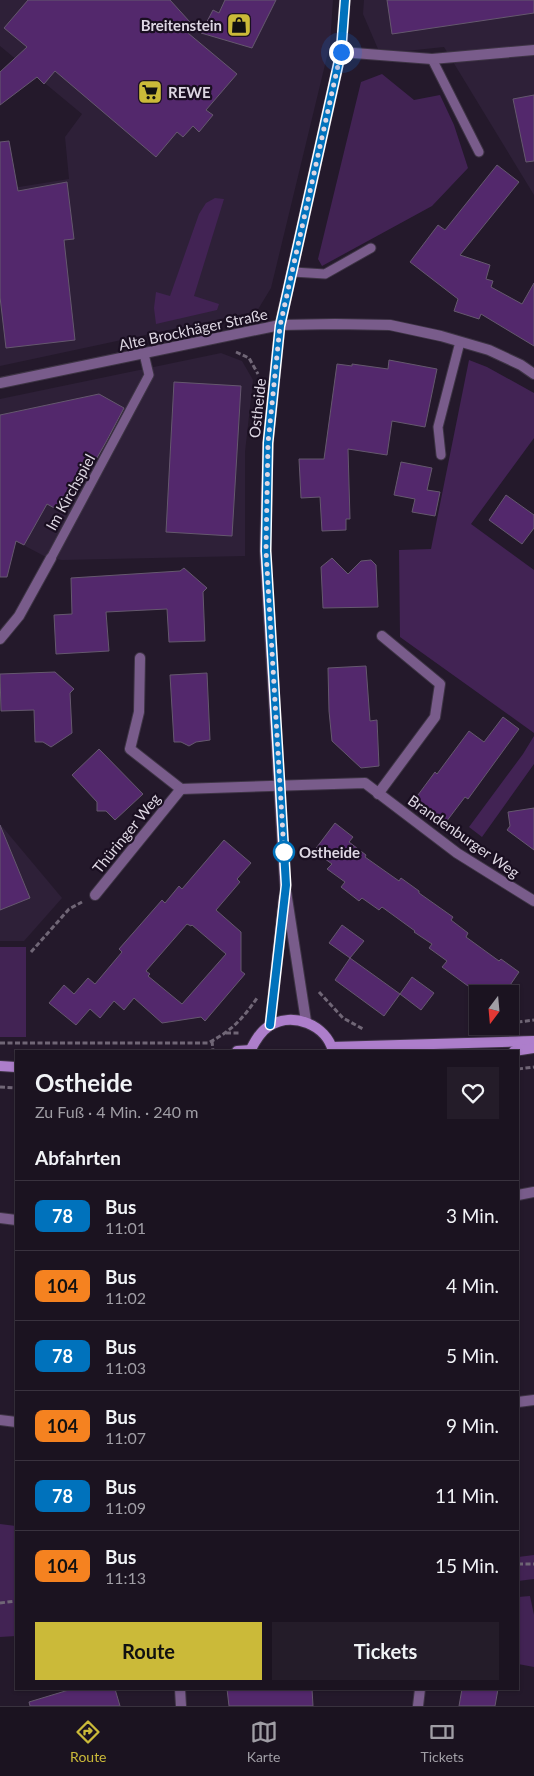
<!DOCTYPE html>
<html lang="de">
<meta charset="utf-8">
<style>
body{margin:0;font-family:Lato,sans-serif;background:#241c29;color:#f1f3f6;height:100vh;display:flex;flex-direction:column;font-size:19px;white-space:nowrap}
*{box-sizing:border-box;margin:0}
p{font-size:16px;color:#a09ea5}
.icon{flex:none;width:28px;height:28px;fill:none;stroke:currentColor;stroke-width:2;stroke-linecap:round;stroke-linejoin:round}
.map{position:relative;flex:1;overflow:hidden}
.panel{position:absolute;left:15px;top:1050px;width:504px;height:640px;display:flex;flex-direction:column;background:#1b1320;border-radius:0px;box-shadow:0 1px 4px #0004,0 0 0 1px #39323e}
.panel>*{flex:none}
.badge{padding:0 10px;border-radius:8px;font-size:18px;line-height:32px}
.needle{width:32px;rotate:196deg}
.tools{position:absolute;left:469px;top:985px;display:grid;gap:10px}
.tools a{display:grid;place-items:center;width:50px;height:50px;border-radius:0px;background:#1b1320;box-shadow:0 1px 4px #0004,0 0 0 1px #39323e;font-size:25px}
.you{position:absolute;width:25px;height:25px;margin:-12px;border:4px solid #fff;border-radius:50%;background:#1a73e8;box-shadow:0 0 0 8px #1a73e833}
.map>.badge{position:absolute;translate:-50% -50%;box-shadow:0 0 0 2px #fff}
h2{padding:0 20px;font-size:19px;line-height:45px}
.round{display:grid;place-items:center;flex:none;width:52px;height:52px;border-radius:0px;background:#241c29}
.headline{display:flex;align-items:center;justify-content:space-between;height:85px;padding:0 20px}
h1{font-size:24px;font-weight:700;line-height:38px}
.cta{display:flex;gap:10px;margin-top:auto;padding:10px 20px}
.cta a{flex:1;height:58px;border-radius:0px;background:#cbba39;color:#111;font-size:20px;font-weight:700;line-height:58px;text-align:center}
.cta a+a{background:#241c29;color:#f1f3f6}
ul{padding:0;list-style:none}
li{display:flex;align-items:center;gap:15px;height:70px;padding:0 20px;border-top:1px solid #39323e}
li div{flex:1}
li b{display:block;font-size:19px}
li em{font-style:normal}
li .badge{min-width:55px;font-weight:700;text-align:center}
.menu{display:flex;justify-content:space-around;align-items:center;height:70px;border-top:1px solid #39323e;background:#1b1320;font-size:14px;color:#a09ea5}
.menu a{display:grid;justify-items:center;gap:2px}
.menu .selected{color:#cbba39}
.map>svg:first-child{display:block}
.built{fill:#2e2038}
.green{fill:#422354}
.building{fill:#53286c;stroke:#65586e;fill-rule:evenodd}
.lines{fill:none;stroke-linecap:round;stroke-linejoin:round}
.lane-casing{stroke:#3e3445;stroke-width:11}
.street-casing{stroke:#3e3445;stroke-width:12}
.secondary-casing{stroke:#3e3445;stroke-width:12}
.path{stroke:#706676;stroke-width:3;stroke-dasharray:5 2.5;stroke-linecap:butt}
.lane{stroke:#795c8b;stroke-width:9}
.street{stroke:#795c8b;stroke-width:10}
.secondary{stroke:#ad7ecb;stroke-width:10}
.line-casing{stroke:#fff;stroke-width:11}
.line{stroke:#0072bc;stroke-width:8}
.walk{stroke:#ded7e3;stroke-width:5;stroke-dasharray:0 9}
.stop-dot{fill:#fff;stroke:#0072bc;stroke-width:2.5}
.labels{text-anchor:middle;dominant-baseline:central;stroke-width:4.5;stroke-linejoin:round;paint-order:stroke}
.poi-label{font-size:15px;font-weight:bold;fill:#ded7e3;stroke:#1a0f21;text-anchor:end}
.street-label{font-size:15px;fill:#ded7e3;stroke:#1a0f21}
.stop-label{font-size:15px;font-weight:bold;fill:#ded7e3;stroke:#1a0f21;text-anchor:start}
</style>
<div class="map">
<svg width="534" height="1706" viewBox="0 0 534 1706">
<rect width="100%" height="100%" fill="#24192b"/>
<g class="built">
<polygon points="0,0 333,0 330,44 271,288 257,311 0,366 0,190 69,179 65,137 82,114 0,46"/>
<polygon points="364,0 534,0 534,195 444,47 406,51 378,49 363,14"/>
<polygon points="221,353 242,361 253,380 245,452 245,556 62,560 46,557 10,538 0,535 0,399"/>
<polygon points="0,824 62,898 24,941 0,941"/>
</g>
<g class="green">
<polygon points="382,74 414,100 440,95 454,125 468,168 432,206 322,266 318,259 361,82"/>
<polygon points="215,198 224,199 194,296 219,304 217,310 156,324 154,308 156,292 170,296 199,214 206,203"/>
<polygon points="469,360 487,367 534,393 534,438 471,524 534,570 534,733 400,637 399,550 431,549"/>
<polygon points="534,736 534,764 482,837 469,827 523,754"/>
<rect x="0" y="947" width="26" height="90"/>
<polygon points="0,1524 16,1526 16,1636 0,1637"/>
<polygon points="534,1555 534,1579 518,1581 518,1557"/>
<polygon points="530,1596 534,1615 534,1667 518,1664 518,1597"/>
</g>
<g class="building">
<polygon points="28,0 170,0 199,32 182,28 237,74 206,110 213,115 199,132 193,126 183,137 177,132 156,157 55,71 44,84 37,77 0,105 0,72 27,47 4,28"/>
<polygon points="225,0 276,0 252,48 201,33 213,10 219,13"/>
<polygon points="387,0 534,0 534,13 392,34"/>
<polygon points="534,95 534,161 526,162 513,99"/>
<polygon points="9,141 18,191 67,182 74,239 64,240 75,340 6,348 0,297 0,142"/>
<polygon points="497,165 519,182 460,255 490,265 486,279 493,281 491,287 522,304 534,283 534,346 481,314 479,319 454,311 458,299 410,262 438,225 445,230"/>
<polygon points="389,360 437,369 425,427 392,421 387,455 348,449 350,519 346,519 346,530 322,531 320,497 301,498 299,459 324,459 337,364 352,366 352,364 388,369"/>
<polygon points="174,382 241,386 232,536 166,532"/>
<polygon points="99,394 124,408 106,442 90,470 83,466 58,510 47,504 24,545 16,541 7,577 0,577 0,415"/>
<polygon points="401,462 432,468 427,490 440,492 435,516 412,512 415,499 394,495"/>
<polygon points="506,495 534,515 534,528 522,544 489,520"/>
<polygon points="332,558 348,574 361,561 371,560 376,565 378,607 323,608 321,567"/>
<polygon points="184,568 207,588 203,592 205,641 169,642 167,609 106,612 109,651 56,654 54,615 72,614 71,578 180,571"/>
<polygon points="366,666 370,721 377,720 379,766 361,768 332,741 329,711 328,668"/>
<polygon points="55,672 74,689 70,693 72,733 51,747 43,742 35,742 34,710 1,711 0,674"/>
<polygon points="207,673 210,740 196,742 189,746 181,742 174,742 170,675"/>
<polygon points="503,717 519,729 468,799 465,797 446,822 415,799 435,772 437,774 469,731 484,742"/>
<polygon points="99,749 143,794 115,820 106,811 97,811 97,802 72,775"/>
<polygon points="534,808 534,850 507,830 510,826 508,812"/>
<polygon points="335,823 353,837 349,842 366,855 365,857 399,881 401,878 419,891 419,893 453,917 451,920 468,933 466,937 499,961 501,959 519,972 504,994 479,994 442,967 447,961 429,948 432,944 414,932 415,931 382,907 379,910 362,898 359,901 341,887 345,882 327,869 332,864 314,851"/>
<polygon points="0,825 30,898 0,910"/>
<path d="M224,840L251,863L237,879L240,882L216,910L241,932V971L245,974L205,1021L201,1017L162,1023L134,998L124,1010L114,1001L100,1018L90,1009L76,1025L49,1003L64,985L74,994L88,978L95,984L122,952L119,949L162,900L165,903L179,886L182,889ZM187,924L191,926L192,925L226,954L182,1004L148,976L150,974L146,971Z"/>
<polygon points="342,925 364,941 350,958 329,943"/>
<polygon points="350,958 400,994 384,1016 335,980"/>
<polygon points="412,977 434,993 421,1010 400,994"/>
<polygon points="72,1689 115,1689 120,1706 30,1706 29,1702"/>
<polygon points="227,1689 312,1689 313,1706 229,1706"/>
<polygon points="462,1689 498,1689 495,1706 459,1706"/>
</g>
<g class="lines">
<defs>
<g id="lane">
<polyline points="432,59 479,152"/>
<polyline points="293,272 325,274 371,248"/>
<polyline points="441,455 438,427 460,342"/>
<polyline points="51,558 149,375 144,354"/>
</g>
<g id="street">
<polyline points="341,52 432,59 534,50"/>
<polyline points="0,383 280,325 335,324 390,325 441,336 489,350 521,365 534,374"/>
<polyline points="0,639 19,616 51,558"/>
<polyline points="140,658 139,712 130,749 181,789 365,783 457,853 534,901"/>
<polyline points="378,794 435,717 440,684 382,636"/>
<polyline points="95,895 181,789"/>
<polyline points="306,1021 285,885 265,551 268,443 280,325 341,52 345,0"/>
<polyline points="270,1025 284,898"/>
<polyline points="518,1195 534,1192"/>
<polyline points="0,1218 16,1220"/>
<polyline points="518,1402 534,1400"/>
<polyline points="0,1420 16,1422"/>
<polyline points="180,1689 181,1706"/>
<polyline points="418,1706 420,1689"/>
</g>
<g id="secondary">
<polyline points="332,1047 534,1041"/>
<polyline points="237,1051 251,1050"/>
<path d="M250,1051C255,1041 260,1032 269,1026C293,1011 326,1025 333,1051"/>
<polyline points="514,1051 534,1048"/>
<polyline points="0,1066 16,1067"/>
</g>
</defs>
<use href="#lane" class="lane-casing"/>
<use href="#street" class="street-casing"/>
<use href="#secondary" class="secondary-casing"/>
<g class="path">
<polyline points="236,352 249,358 258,374"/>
<polyline points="31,952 69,909 82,902"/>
<polyline points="319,992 343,1018 363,1029"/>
<polyline points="510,1023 534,1020"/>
<polyline points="226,1033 240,1033"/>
<polyline points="212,1041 213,1051"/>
<path d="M0,1043H208C231,1031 242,1020 257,998"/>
<polyline points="518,1069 534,1067"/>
<polyline points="0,1087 16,1088"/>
<polyline points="518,1564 534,1564"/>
<polyline points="0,1603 16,1601"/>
</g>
<use href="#lane" class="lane"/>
<use href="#street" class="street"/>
<use href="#secondary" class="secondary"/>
</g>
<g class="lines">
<defs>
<polyline id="line" points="270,1025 286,885 266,551 268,443 280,326 341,52 345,0"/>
</defs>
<use href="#line" class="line-casing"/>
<use href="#line" class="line"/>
<polyline class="walk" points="284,852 266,551 268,443 280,326 341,52"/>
</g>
<defs>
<symbol id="shop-square" viewBox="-11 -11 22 22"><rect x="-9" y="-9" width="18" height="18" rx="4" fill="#cbba39" stroke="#1a0f21"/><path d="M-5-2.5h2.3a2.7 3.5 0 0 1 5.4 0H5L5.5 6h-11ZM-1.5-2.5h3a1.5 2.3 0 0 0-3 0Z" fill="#111"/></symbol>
<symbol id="supermarket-square" viewBox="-11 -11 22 22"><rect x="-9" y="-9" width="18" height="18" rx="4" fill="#cbba39" stroke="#1a0f21"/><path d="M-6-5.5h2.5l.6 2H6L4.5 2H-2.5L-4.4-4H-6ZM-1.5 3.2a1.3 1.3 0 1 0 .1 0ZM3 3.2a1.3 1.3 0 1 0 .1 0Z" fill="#111"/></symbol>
</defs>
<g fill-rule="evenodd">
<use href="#shop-square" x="225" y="11" width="28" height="28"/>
<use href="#supermarket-square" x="136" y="78" width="28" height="28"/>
</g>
<circle class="stop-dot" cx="284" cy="852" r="10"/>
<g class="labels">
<g class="poi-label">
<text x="222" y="25">Breitenstein</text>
<text x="168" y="92" text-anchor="start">REWE</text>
</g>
<g class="street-label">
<text transform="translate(193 329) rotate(-12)">Alte Brockhäger Straße</text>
<text transform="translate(257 408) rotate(-84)">Ostheide</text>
<text transform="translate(70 492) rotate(-61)">Im Kirchspiel</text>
<text transform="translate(126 833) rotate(-51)">Thüringer Weg</text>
<text transform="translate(464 836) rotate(35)">Brandenburger Weg</text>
</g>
<g class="stop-label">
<text x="299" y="852">Ostheide</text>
</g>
</g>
</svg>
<div class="tools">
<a><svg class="needle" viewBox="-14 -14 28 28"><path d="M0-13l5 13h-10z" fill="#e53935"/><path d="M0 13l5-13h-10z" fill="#a09ea5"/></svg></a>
</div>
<div class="you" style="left:341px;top:52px"></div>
<section class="panel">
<div class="headline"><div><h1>Ostheide</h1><p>Zu Fuß · 4 Min. · 240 m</p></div><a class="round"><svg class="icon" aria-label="heart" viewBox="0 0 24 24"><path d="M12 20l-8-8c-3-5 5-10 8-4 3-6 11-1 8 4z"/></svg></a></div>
<h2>Abfahrten</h2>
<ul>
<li><span class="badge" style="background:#0072bc;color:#fff">78</span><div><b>Bus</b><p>11:01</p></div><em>3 Min.</em></li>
<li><span class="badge" style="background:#f58220;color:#111">104</span><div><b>Bus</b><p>11:02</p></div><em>4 Min.</em></li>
<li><span class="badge" style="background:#0072bc;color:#fff">78</span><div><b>Bus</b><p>11:03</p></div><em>5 Min.</em></li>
<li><span class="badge" style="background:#f58220;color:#111">104</span><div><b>Bus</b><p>11:07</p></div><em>9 Min.</em></li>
<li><span class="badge" style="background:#0072bc;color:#fff">78</span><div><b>Bus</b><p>11:09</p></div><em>11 Min.</em></li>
<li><span class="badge" style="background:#f58220;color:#111">104</span><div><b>Bus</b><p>11:13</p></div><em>15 Min.</em></li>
</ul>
<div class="cta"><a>Route</a><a>Tickets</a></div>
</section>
</div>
<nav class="menu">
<a class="selected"><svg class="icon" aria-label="directions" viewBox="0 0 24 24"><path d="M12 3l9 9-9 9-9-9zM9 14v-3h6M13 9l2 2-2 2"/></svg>Route</a>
<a><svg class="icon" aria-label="map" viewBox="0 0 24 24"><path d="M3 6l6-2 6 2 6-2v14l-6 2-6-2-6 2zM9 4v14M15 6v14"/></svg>Karte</a>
<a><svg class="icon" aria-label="tickets" viewBox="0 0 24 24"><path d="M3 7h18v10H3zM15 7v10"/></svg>Tickets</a>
</nav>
